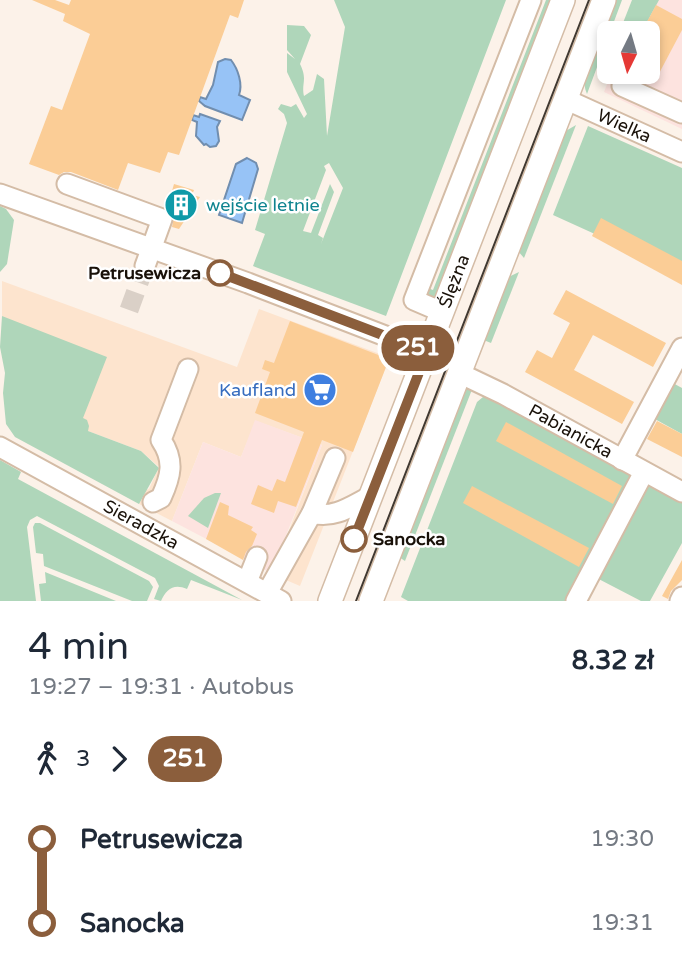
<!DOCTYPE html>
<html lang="pl">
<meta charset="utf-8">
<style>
body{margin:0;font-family:"Varela Round",sans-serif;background:#f2f2f3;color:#1f2937;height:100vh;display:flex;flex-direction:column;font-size:26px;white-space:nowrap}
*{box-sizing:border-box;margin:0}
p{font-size:23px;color:#747a83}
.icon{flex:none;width:38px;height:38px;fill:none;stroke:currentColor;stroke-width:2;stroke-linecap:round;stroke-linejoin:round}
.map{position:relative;height:601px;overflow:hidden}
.panel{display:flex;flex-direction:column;background:#fff;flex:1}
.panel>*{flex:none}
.badge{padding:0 14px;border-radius:23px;font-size:24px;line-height:46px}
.needle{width:46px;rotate:185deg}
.buttons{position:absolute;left:597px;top:21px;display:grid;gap:14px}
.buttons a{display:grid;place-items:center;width:63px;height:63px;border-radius:10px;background:#fff;box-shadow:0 4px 10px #0003;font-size:35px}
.map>.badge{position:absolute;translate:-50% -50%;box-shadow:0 0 0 4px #fff}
.legs{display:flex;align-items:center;gap:10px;height:77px;padding:0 28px;font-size:23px}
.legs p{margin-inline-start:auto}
.summary{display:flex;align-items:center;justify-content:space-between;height:119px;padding:0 28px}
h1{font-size:38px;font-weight:600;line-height:52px}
ul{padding:0 28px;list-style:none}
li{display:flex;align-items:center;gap:24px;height:84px;font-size:26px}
li i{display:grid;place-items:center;width:10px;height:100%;margin:0 9px;background:currentColor}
li i::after{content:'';width:18px;height:18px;margin:-9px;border:5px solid;border-radius:50%;background:#fff}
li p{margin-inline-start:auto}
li:first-child i{background:linear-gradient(#0000 50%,currentColor 0)}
li:last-child i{background:linear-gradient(currentColor 50%,#0000 0)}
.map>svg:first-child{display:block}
.built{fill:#fde4ce}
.education{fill:#fde3df}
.green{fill:#afd6ba;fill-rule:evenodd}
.water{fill:#97c3f6;stroke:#718eaf;stroke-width:2}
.building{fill:#fbcd96}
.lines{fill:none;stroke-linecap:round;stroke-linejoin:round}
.minor-tunnel{stroke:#dad0c7;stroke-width:19;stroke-dasharray:19 10;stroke-linecap:butt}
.minor-casing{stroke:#d4bca6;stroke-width:23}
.major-casing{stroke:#d4bca6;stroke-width:26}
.minor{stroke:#fff;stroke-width:19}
.major{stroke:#fff;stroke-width:23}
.tram{stroke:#413931;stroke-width:2}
.line-1-casing{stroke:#fff;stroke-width:16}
.line-1{stroke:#8b5e3c;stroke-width:10}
.stop-1-dot{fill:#fff;stroke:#8b5e3c;stroke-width:3.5}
.labels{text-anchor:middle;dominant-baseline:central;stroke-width:5;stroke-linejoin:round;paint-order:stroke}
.street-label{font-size:18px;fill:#191109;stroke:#fff}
.culture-label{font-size:18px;fill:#0d838f;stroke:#fff;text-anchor:start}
.stop-label{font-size:18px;font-weight:bold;fill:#191109;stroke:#fff;text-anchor:end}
.shop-label{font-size:18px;fill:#366cbe;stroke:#fff;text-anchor:end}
</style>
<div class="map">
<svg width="682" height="601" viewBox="0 0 682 601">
<rect width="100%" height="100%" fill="#fcf2e9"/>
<polygon class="built" points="2,281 237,367 259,309 380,354 386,367 300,586 272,574 322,445 256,421 241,457 203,442 172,521 139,504 146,490 149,489 159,467 141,451 88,431 82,419 2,316"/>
<g class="education">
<polygon points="641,0 682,0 682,129 604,92 612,72 648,72 648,33 628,33"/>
<polygon points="255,420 322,445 271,573 172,521 203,442 241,457"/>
</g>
<g class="green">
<path d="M334,0H506L386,316L253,266L265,234L255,230L287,123L284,114L278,109L281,104L291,107L296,104L304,118L307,114L287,72V53L295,59L287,50V25L304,26L311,35L300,64C308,80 301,83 304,96L313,90L317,74L324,79L327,136L345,27ZM329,163L343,188L321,244L323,238L318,235L334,192L330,184L311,233L303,231L326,170L324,166Z"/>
<polygon points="546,0 554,0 435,300 426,296 425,287 433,290"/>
<path d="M617,0H622L587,94C576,70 605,22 617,0Z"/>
<polygon points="632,0 659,0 641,33 619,33"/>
<polygon points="576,125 524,258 518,251 564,132"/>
<polygon points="588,126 682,168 682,282 597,235 553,215"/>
<polygon points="0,206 6,209 14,220 7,264 0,272"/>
<polygon points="519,272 491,343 481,339 504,279"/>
<polygon points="2,316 107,357 83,418 87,420 89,426 88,431 141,451 159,468 139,504 15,437 6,424 3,393 5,373 0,347"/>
<polygon points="671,382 682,388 682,434 653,418"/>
<polygon points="473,387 405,561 399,557 464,390"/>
<polygon points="485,391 682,501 682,543 650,601 641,601 589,574 575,601 408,601 401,597 477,402 483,397"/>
<path d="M0,460L21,472L18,479L242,600L191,580L187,589C174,583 166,589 161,601L154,599L159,586L155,578L37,516L30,520L27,527L36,601H0Z"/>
<polygon points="215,493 221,493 208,528 188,516 204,498"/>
<polygon points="35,523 40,523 149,581 153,587 147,601 132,601 44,566 43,554 36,553 33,527"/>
<polygon points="45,572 116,601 41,601 39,584 46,583"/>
</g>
<g class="water">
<path d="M225,59L231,60C238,69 243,84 239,95L250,100L242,120L205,106L199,101L200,97L206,99L213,85L218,62Z"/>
<polygon points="200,114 220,121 217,127 219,141 216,146 210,147 206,144 204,145 196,136 197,122 192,120 193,115 199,117"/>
<polygon points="247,158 256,163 258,169 242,223 219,215 236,164"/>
</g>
<g class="building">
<polygon points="32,0 55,0 69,5 71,0 244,0 238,18 230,15 179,155 168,152 160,173 128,163 118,190 71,172 64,172 59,175 29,164 51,106 62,110 90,34 63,21 65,14"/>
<polygon points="656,5 682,19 682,30 655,81 648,78 648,33 641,33"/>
<polygon points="174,184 194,190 192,195 200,197 179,229 172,227 174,216 167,208"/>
<polygon points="601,218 682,261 682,285 592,236"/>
<polygon points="566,290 666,343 653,367 593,335 574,370 634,402 622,424 525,372 537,350 552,358 570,323 553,314"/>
<polygon points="290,321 381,356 386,367 353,452 322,440 296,507 278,501 274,513 251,504 258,485 272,491 277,479 285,482 304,432 255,413 270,372 262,369 265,360 274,363"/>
<polygon points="657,421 682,434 682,457 647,439"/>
<polygon points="506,422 622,486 613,504 496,441"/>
<polygon points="472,486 589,548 579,567 463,503"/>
<polygon points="220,502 229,506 228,515 253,527 251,530 257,534 252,546 246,552 243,560 206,539"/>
<polygon points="682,560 682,580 671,591 668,599 662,596"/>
</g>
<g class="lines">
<polyline class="minor-tunnel" points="129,310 145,266"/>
<defs>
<g id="minor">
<polyline points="622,86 682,113"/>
<path id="s1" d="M565,99L682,152"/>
<polyline points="67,184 162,219 145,266"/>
<polyline points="0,194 248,283 427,352"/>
<polyline points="442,312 414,300 531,0"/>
<path id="s2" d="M459,373L503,394L682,492"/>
<path id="s3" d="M0,447L281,601"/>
<polyline points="622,460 682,348"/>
<path d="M153,502L161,498C171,476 175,461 161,440L188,369"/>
<path d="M312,513C333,519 350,507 369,497"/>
<polyline points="247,582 257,557"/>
<polyline points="267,593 312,513 335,458"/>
<polyline points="576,601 644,472"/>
<polyline points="680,601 682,597"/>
</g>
<g id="major">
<path id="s4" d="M330,601L563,0"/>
<polyline points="371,601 604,0"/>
</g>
</defs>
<use href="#minor" class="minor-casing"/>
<use href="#major" class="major-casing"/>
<use href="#minor" class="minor"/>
<use href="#major" class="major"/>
<polyline class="tram" points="356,601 589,0"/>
</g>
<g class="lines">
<defs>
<polyline id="line-1" points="220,273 427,352 354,539"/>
</defs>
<use href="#line-1" class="line-1-casing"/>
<use href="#line-1" class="line-1"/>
</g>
<defs>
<symbol id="building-disc" viewBox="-11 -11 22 22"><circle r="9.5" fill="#0f9aa8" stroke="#fff"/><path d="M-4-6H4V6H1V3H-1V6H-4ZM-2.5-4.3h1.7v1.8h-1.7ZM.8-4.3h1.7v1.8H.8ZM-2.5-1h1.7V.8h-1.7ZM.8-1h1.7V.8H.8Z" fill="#fff"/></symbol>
<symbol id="supermarket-disc" viewBox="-11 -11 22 22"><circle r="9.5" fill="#3f7fe0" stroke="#fff"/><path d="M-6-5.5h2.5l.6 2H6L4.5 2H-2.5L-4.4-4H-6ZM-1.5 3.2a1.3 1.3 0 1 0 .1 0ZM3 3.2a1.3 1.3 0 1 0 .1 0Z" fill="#fff"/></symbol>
</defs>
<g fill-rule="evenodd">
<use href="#building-disc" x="162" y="186" width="38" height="38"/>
<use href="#supermarket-disc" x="301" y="371" width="38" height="38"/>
</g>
<g class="stop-1-dot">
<circle cx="220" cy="273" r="12"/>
<circle cx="354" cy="539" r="12"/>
</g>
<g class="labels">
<g class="street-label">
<text stroke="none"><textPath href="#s1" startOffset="65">Wielka</textPath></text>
<text stroke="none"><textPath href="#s4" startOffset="343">Ślężna</textPath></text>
<text stroke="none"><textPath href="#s2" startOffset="126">Pabianicka</textPath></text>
<text stroke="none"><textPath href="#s3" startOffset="161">Sieradzka</textPath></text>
</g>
<g class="culture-label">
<text x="206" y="205">wejście letnie</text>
</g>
<g class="stop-label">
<text x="201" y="273">Petrusewicza</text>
<text x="373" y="539" text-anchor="start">Sanocka</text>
</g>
<g class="shop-label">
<text x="296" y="390">Kaufland</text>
</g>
</g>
</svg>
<div class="buttons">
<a><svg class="needle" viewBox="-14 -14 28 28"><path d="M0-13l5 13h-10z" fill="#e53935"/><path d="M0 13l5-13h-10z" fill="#747a83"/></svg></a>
</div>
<b class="badge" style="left:418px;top:348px;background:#8b5e3c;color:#fff">251</b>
</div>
<section class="panel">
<div class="summary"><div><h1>4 min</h1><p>19:27 – 19:31 · Autobus</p></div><b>8.32 zł</b></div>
<div class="legs"><svg class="icon" aria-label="walk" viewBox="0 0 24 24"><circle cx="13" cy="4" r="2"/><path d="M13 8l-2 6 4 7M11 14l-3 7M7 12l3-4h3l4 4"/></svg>3<svg class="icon" aria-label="forward" viewBox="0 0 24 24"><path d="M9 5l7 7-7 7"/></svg><b class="badge" style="background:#8b5e3c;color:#fff">251</b></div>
<ul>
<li><i style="color:#8b5e3c"></i><b>Petrusewicza</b><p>19:30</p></li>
<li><i style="color:#8b5e3c"></i><b>Sanocka</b><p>19:31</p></li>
</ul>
</section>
